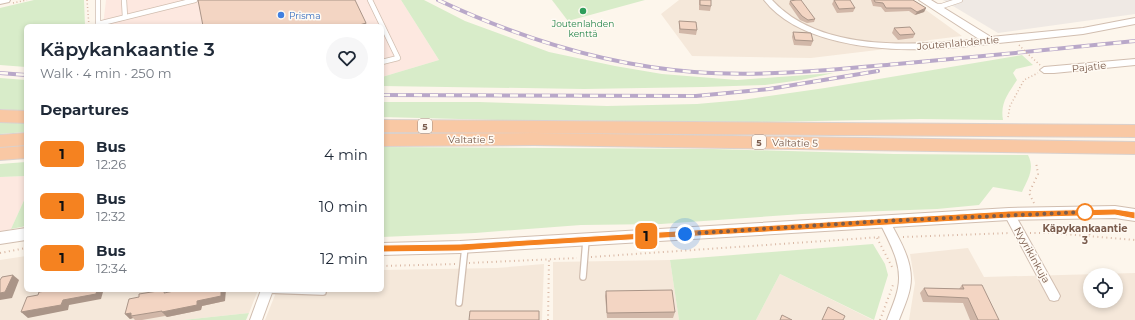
<!DOCTYPE html>
<meta charset="utf-8">
<style>
body{margin:0;font-family:Montserrat,sans-serif;background:#f6f6f7;color:#1f2937;height:100vh;display:flex;flex-direction:column;font-size:15px;white-space:nowrap}
*{box-sizing:border-box;margin:0}
p{font-size:13px;color:#747a83}
.icon{flex:none;width:22px;height:22px;fill:none;stroke:currentColor;stroke-width:2;stroke-linecap:round;stroke-linejoin:round}
.map{position:relative;flex:1;overflow:hidden}
.drawer{position:absolute;left:24px;top:24px;width:360px;height:268px;display:flex;flex-direction:column;background:#fff;border-radius:6px;box-shadow:0 2px 6px #0003}
.drawer>*{flex:none}
.badge{padding:0 8px;border-radius:6px;font-size:14px;line-height:26px}
.buttons{position:absolute;left:1083px;top:268px;display:grid;gap:8px}
.buttons a{display:grid;place-items:center;width:40px;height:40px;border-radius:50%;background:#fff;box-shadow:0 2px 6px #0003;font-size:20px}
.you{position:absolute;width:20px;height:20px;margin:-10px;border:3px solid #fff;border-radius:50%;background:#1a73e8;box-shadow:0 0 0 6px #1a73e833}
.map>.badge{position:absolute;translate:-50% -50%;box-shadow:0 0 0 2px #fff}
h2{padding:0 16px;font-size:15px;line-height:36px}
.round{display:grid;place-items:center;flex:none;width:42px;height:42px;border-radius:21px;background:#f6f6f7}
.headline{display:flex;align-items:center;justify-content:space-between;height:68px;padding:0 16px}
h1{font-size:19px;font-weight:600;line-height:30px}
ul{padding:0;list-style:none}
li{display:flex;align-items:center;gap:12px;height:52px;padding:0 16px}
li div{flex:1}
li b{display:block;font-size:15px}
li em{font-style:normal}
li .badge{min-width:44px;font-weight:700;text-align:center}
.map>svg:first-child{display:block}
.residential{fill:#f5e8da;fill-rule:evenodd}
.commercial{fill:#fde8e0}
.industrial{fill:#efe9e4}
.green{fill:#d8ecc9}
.lines{fill:none;stroke-linecap:round;stroke-linejoin:round}
.service-far1-casing{stroke:#d1beb0;stroke-width:6}
.service-casing{stroke:#d1beb0;stroke-width:8}
.minor-casing{stroke:#d1beb0;stroke-width:2}
.tertiary-casing{stroke:#d1beb0;stroke-width:2}
.trunk-casing{stroke:#dad1cd;stroke-width:2}
.path-far1{stroke:#d9b8a5;stroke-width:1.5;stroke-dasharray:1 2.5;stroke-linecap:butt}
.path{stroke:#d9b8a5;stroke-width:2;stroke-dasharray:1 3.5;stroke-linecap:butt}
.service-far1{stroke:#fff;stroke-width:4.5}
.service{stroke:#fff;stroke-width:5.5}
.minor{fill:#fff;fill-rule:evenodd}
.tertiary{fill:#fff;fill-rule:evenodd}
.trunk{fill:#f9c8a4;fill-rule:evenodd}
.rail-casing{stroke:#b9a8c9;stroke-width:4}
.rail{stroke:#fffaf3;stroke-width:2.5;stroke-dasharray:8;stroke-linecap:butt}
.path-bridge{stroke:#d9b8a5;stroke-width:1.5;stroke-dasharray:1 2.5;stroke-linecap:butt}
.wall{fill:#d1b7a8}
.shaded-wall{fill:#aa9588}
.building{fill:#f3d5c3;stroke:#aa9588}
.line{fill:#f58220;stroke:#fff}
.walk{stroke:#7a5c4d;stroke-width:4;stroke-dasharray:0 7.2}
.leisure-dot{fill:#2e9e5b;stroke:#fffaf3;stroke-width:1.5}
.shop-dot{fill:#3f7fe0;stroke:#fffaf3;stroke-width:1.5}
.stop-dot{fill:#fff;stroke:#f58220;stroke-width:2}
.labels{text-anchor:middle;dominant-baseline:central;stroke-width:3;stroke-linejoin:round;paint-order:stroke}
.far-shop-label{font-size:9px;fill:#366cbe;stroke:#fffaf3;text-anchor:start}
.far-leisure-label{font-size:9px;fill:#27864d;stroke:#fffaf3}
.shield{fill:#fffaf3;stroke:#a28b7f;stroke-width:1}
.shield-label{font-size:9px;font-weight:bold;fill:#7a5c4d}
.street-label{font-size:10px;fill:#7a5c4d;stroke:#fffaf3}
.stop-label{font-size:10px;font-weight:bold;fill:#7a5c4d;stroke:#fffaf3}
</style>
<div class="map">
<svg width="1135" height="320" viewBox="0 0 1135 320">
<rect width="100%" height="100%" fill="#fdf6ec"/>
<g class="residential">
<polygon points="679,0 912,0 962,36 930,40 894,48 811,58 692,56 661,14"/>
<path d="M968,248L984,277L1135,273V320H909L915,283L910,254ZM1090,275H1116V301H1090Z"/>
<polygon points="26,256 26,290 258,290 249,313 183,320 0,320 0,260"/>
<polygon points="670,260 679,320 553,320 553,262"/>
<polygon points="544,264 542,320 265,320 277,290 382,290 382,270 497,268"/>
<polygon points="780,274 873,320 756,320"/>
</g>
<g class="commercial">
<polygon points="106,0 401,0 439,60 382,77 382,26 103,26"/>
<polygon points="26,176 26,196 11,229 0,232 0,177"/>
</g>
<polygon class="industrial" points="943,0 1135,0 1135,14 998,33"/>
<g class="green">
<polygon points="34,0 84,0 85,26 26,26 26,67 0,65 0,8"/>
<polygon points="401,0 424,0 465,21 549,52 615,66 662,74 737,80 834,73 801,80 765,85 703,87 584,89 382,86 382,77 439,60"/>
<polygon points="552,0 645,0 568,21"/>
<path d="M1022,55L1033,65L1016,69L1013,73L1017,80C1008,94 1000,103 1003,120L920,119L757,122L624,121L497,120L382,117V102H479L607,106L697,104L742,100L825,88Z"/>
<polygon points="0,78 26,80 26,111 0,109"/>
<polygon points="0,121 26,121 26,132 0,134"/>
<path d="M382,147L713,149L894,154L1028,155C1035,169 1028,179 1022,192L993,187L979,205L937,209L802,214L661,224L581,225L475,233L382,237Z"/>
<polygon points="26,162 26,176 0,177 0,164"/>
<polygon points="26,196 26,226 11,229"/>
<polygon points="873,244 885,264 888,275 874,320 780,274 756,320 679,320 670,260"/>
<polygon points="249,313 246,320 183,320"/>
</g>
<g class="lines">
<defs>
<g id="service-far1">
<polyline points="98,0 98,26"/>
<polyline points="124,0 125,17"/>
<polyline points="370,0 398,58 382,62"/>
<polyline points="935,6 942,6 960,0"/>
<polyline points="98,24 195,0"/>
</g>
<g id="service">
<polyline points="583,277 586,240"/>
<polyline points="267,290 323,292"/>
<polyline points="459,303 465,247"/>
</g>
<g id="minor">
<path d="M764,0H772C822,55 922,45 989,38L993,41L989,44C968,46 947,49 925,49C875,51 797,43 764,0Z"/>
<polygon points="1135,59 1135,65 1054,73 1044,73 1040,70 1044,67"/>
<polygon points="1009,210 1013,211 1058,292 1060,296 1058,300 1054,301 1050,300 1004,214 1005,211"/>
<path d="M884,217L888,218C899,239 915,263 910,288C908,299 903,309 899,320H887C891,309 896,299 898,288C903,264 889,242 879,221L880,218Z"/>
<polygon points="261,290 273,290 262,320 250,320"/>
</g>
<g id="tertiary">
<polygon points="0,0 10,0 9,2 0,4"/>
<polygon points="919,0 931,0 991,37 1083,28 1135,18 1135,24 1083,34 989,44 985,43"/>
<polygon points="1115,206 1135,209 1135,221 1115,218 1009,220 460,253 382,255 382,243 460,241 1009,208"/>
<polygon points="26,228 26,240 0,244 0,232"/>
</g>
<g id="trunk">
<polygon points="0,110 26,111 26,123 0,122"/>
<polygon points="382,120 1135,125 1135,137 382,132"/>
<polygon points="26,133 26,145 0,147 0,135"/>
<polygon points="534,133 1135,142 1135,154 534,145 382,146 382,134"/>
<polygon points="26,146 26,158 0,160 0,148"/>
</g>
</defs>
<use href="#service-far1" class="service-far1-casing"/>
<use href="#service" class="service-casing"/>
<use href="#minor" class="minor-casing"/>
<use href="#tertiary" class="tertiary-casing"/>
<use href="#trunk" class="trunk-casing"/>
<g class="path-far1">
<polyline points="87,0 89,26"/>
<polyline points="13,3 27,0"/>
<polyline points="1029,55 1040,65"/>
<polyline points="1008,117 1010,106 1024,80 1038,73"/>
</g>
<g class="path">
<polyline points="1034,203 1029,193 1038,174 1036,162"/>
<polyline points="1046,224 1052,233"/>
<polyline points="1085,226 1090,235"/>
<polyline points="1030,233 1052,233 1135,240"/>
<polyline points="903,237 1010,233"/>
<polyline points="877,238 892,267"/>
<polyline points="0,253 26,248"/>
<polyline points="591,257 882,237"/>
<polyline points="469,263 577,258"/>
<polyline points="382,266 457,264"/>
<polyline points="548,320 549,260"/>
<polyline points="880,320 893,285"/>
</g>
<use href="#service-far1" class="service-far1"/>
<use href="#service" class="service"/>
<use href="#minor" class="minor"/>
<use href="#tertiary" class="tertiary"/>
<use href="#trunk" class="trunk"/>
<defs>
<g id="rail">
<path d="M438,0C519,38 605,65 694,72C762,77 830,70 897,64C976,57 1056,49 1135,41"/>
<polyline points="0,73 26,75"/>
<polyline points="382,95 696,96 769,89 878,71"/>
</g>
</defs>
<use href="#rail" class="rail-casing"/>
<use href="#rail" class="rail"/>
<polyline class="path-bridge" points="1019,45 1029,55"/>
</g>
<g class="wall">
<polygon points="699,0 711,0 711,6 710,11 699,10"/>
<polygon points="834,0 855,8 853,12 837,13 832,4"/>
<polygon points="871,0 913,0 926,8 924,12 915,15 909,11 885,12 881,7 873,6"/>
<polygon points="790,1 815,19 814,22 807,23 800,20 789,4"/>
<polygon points="679,21 697,30 696,35 679,33"/>
<polygon points="894,28 915,34 913,38 898,40 892,33"/>
<polygon points="793,32 813,41 811,46 794,45 792,37"/>
<polygon points="962,285 999,320 970,320 963,303 923,302 920,293 924,288 959,289"/>
<polygon points="606,291 675,312 673,318 607,318 605,296"/>
<polygon points="167,293 225,301 202,306 201,310 167,317 165,316 142,320 135,320 133,318 130,319 125,314 139,297"/>
</g>
<g class="shaded-wall">
<polygon points="926,8 924,12 915,15 917,12"/>
<polygon points="366,23 367,25 364,26 356,26"/>
<polygon points="13,275 19,280 12,298 0,300 0,293"/>
<polygon points="97,290 113,290 103,292 101,299 69,305 68,310 28,318 21,312"/>
<polygon points="221,290 226,290 225,301 202,306 201,310 167,317 162,312 197,301"/>
<polygon points="131,313 131,316 133,318 130,319 125,314"/>
</g>
<g class="building">
<polygon points="198,0 355,0 366,23 356,26 203,26"/>
<polygon points="700,0 711,0 711,6 700,5"/>
<polygon points="796,0 801,0 815,19 808,20 802,16 790,1"/>
<polygon points="834,0 850,0 855,8 839,9"/>
<polygon points="874,0 913,0 926,8 917,12 911,8 886,8 883,3 875,2"/>
<polygon points="679,21 696,22 697,30 680,29"/>
<polygon points="910,27 915,34 900,35 894,28"/>
<polygon points="793,32 811,33 813,41 795,40"/>
<polygon points="13,275 5,292 0,293 0,280 2,277"/>
<polygon points="962,285 982,285 999,320 978,320 968,298 928,296 924,288 964,289"/>
<polygon points="52,290 97,290 96,294 63,300 61,305 21,312 27,297 38,295 39,292"/>
<polygon points="164,290 165,290 164,293 179,290 221,290 221,296 197,301 197,305 162,312 162,311 131,316 131,313 125,314 129,299 139,297 139,294"/>
<polygon points="672,290 675,312 607,313 606,291"/>
<polygon points="828,307 845,316 843,320 822,320"/>
<polygon points="470,311 539,311 539,320 469,320"/>
<polygon points="782,315 792,320 780,320"/>
</g>
<polygon class="line" points="1115,209 1135,212 1135,219 1115,215 1009,218 526,246 460,251 382,252 378,249 382,245 460,244 1009,211"/>
<g class="lines">
<polyline class="walk" points="685,234 884,221 1085,212"/>
</g>
<circle class="leisure-dot" cx="583" cy="11" r="4"/>
<circle class="shop-dot" cx="281" cy="15" r="4"/>
<circle class="stop-dot" cx="1085" cy="212" r="8"/>
<g class="labels">
<g class="far-shop-label">
<text x="289" y="15">Prisma</text>
</g>
<g class="far-leisure-label">
<text x="583" y="23">Joutenlahden<tspan x="583" dy="10">kenttä</tspan></text>
</g>
<g class="shield">
<rect x="418" y="119" width="14" height="14" rx="3"/>
<rect x="752" y="135" width="14" height="14" rx="3"/>
</g>
<g class="shield-label">
<text x="425" y="126">5</text>
<text x="759" y="142">5</text>
</g>
<g class="street-label">
<text transform="translate(958 43) rotate(-5)">Joutenlahdentie</text>
<text transform="translate(1089 67) rotate(-6)">Pajatie</text>
<text x="471" y="139">Valtatie 5</text>
<text transform="translate(795 143) rotate(1)">Valtatie 5</text>
<text transform="translate(1032 255) rotate(61)">Nyyrikinkuja</text>
</g>
<g class="stop-label">
<text x="1085" y="228">Käpykankaantie<tspan x="1085" dy="12">3</tspan></text>
</g>
</g>
</svg>
<div class="buttons">
<a><svg class="icon" aria-label="locate" viewBox="0 0 24 24"><circle cx="12" cy="12" r="6"/><path d="M12 2v4M12 18v4M2 12h4M18 12h4"/></svg></a>
</div>
<div class="you" style="left:685px;top:234px"></div>
<b class="badge" style="left:646px;top:236px;background:#f58220;color:#111">1</b>
<section class="drawer">
<div class="headline"><div><h1>Käpykankaantie 3</h1><p>Walk · 4 min · 250 m</p></div><a class="round"><svg class="icon" aria-label="heart" viewBox="0 0 24 24"><path d="M12 20l-8-8c-3-5 5-10 8-4 3-6 11-1 8 4z"/></svg></a></div>
<h2>Departures</h2>
<ul>
<li><span class="badge" style="background:#f58220;color:#111">1</span><div><b>Bus</b><p>12:26</p></div><em>4 min</em></li>
<li><span class="badge" style="background:#f58220;color:#111">1</span><div><b>Bus</b><p>12:32</p></div><em>10 min</em></li>
<li><span class="badge" style="background:#f58220;color:#111">1</span><div><b>Bus</b><p>12:34</p></div><em>12 min</em></li>
</ul>
</section>
</div>
